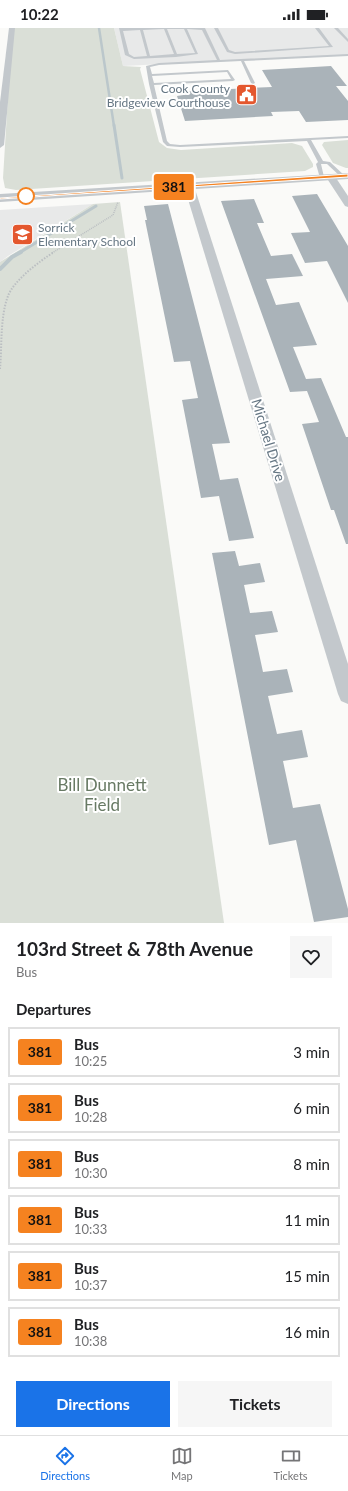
<!DOCTYPE html>
<style>
body{margin:0;font-family:Lato,sans-serif;background:#f6f6f6;color:#202124;height:100vh;display:flex;flex-direction:column;font-size:15px;white-space:nowrap}
*{box-sizing:border-box;margin:0}
p{font-size:13px;color:#757577}
.icon{flex:none;width:22px;height:22px;fill:none;stroke:currentColor;stroke-width:2;stroke-linecap:round;stroke-linejoin:round}
.map{position:relative;height:895px;overflow:hidden}
.sheet{display:flex;flex-direction:column;background:#fff;flex:1}
.sheet>*{flex:none}
.badge{padding:0 8px;border-radius:3px;font-size:14px;line-height:26px}
.map>.badge{position:absolute;translate:-50% -50%;box-shadow:0 0 0 2px #fff}
h2{padding:0 16px;font-size:15px;line-height:36px}
.round{display:grid;place-items:center;flex:none;width:42px;height:42px;border-radius:0px;background:#f6f6f6}
.headline{display:flex;align-items:center;justify-content:space-between;height:68px;padding:0 16px}
h1{font-size:19px;font-weight:700;line-height:30px}
.action{display:flex;gap:8px;margin-top:auto;padding:8px 16px}
.action a{flex:1;height:46px;border-radius:0px;background:#1a73e8;color:#fff;font-size:16px;font-weight:700;line-height:46px;text-align:center}
.action a+a{background:#f6f6f6;color:#202124}
ul{padding:0;list-style:none}
li{display:flex;align-items:center;gap:12px;height:50px;margin:0 8px 6px;padding:0 8px;border:2px solid #e0e0e0;border-radius:0px}
li div{flex:1}
li b{display:block;font-size:15px}
li em{font-style:normal}
li .badge{min-width:44px;font-weight:700;text-align:center}
.status{display:flex;justify-content:space-between;align-items:center;height:28px;padding:0 20px;background:#fff;direction:ltr}
.status svg{height:11px;fill:currentColor}
.dock{display:flex;justify-content:space-around;align-items:center;height:56px;border-top:1px solid #e0e0e0;background:#fff;font-size:11px;color:#757577}
.dock a{display:grid;justify-items:center;gap:2px}
.dock .current{color:#1a73e8}
.map>svg:first-child{display:block}
.built{fill:#e8e9e9}
.green{fill:#dadfd7}
.lines{fill:none;stroke-linecap:round;stroke-linejoin:round}
.stream-far2{stroke:#bbc7cb;stroke-width:2.5}
.stream-far1{stroke:#bbc7cb;stroke-width:3}
.stream{stroke:#bbc7cb;stroke-width:4}
.building{fill:#aab3b9}
.path-far1{stroke:#bbbfc2;stroke-width:1.5;stroke-dasharray:1 1;stroke-linecap:butt}
.path{stroke:#bbbfc2;stroke-width:2;stroke-dasharray:1.5 1.5;stroke-linecap:butt}
.service{fill:#c3c8cc;fill-rule:evenodd}
.minor{fill:#c3c8cc;fill-rule:evenodd}
.tertiary{fill:#c3c8cc;fill-rule:evenodd}
.line{fill:#f58220;stroke:#fff}
.stop-dot{fill:#fff;stroke:#f58220;stroke-width:2}
.labels{text-anchor:middle;dominant-baseline:central;stroke-width:4;stroke-linejoin:round;paint-order:stroke}
.far-poi-label{font-size:12px;fill:#657683;stroke:#fff;text-anchor:end}
.street-label{font-size:14px;fill:#657683;stroke:#fff}
.near-park-label{font-size:17px;fill:#687a64;stroke:#fff}
</style>
<div class="status"><b>10:22</b><svg viewBox="0 0 49 12"><path d="M0 12V9h3v3zM5 12V6h3v6zM10 12V3h3v9zM15 12V0h3v12zM26 1h20v11H26zM47 4h2v5h-2z"/></svg></div>
<div class="map">
<svg width="348" height="895" viewBox="0 0 348 895">
<rect width="100%" height="100%" fill="#fafaf8"/>
<g class="built">
<polygon points="114,0 348,0 348,27 123,38"/>
<polygon points="93,176 8,228 0,234 0,182"/>
</g>
<g class="green">
<polygon points="14,0 114,0 123,38 141,39 140,41 159,114 167,120 181,122 292,115 302,118 313,136 313,139 305,143 16,162 5,160 3,150 10,36"/>
<polygon points="348,112 348,140 346,140 333,135 322,117 324,114"/>
<polygon points="120,174 224,895 0,895 0,234 93,176"/>
</g>
<g class="lines">
<polyline class="stream-far2" points="99,0 114,98"/>
<g class="stream-far1">
<polyline points="114,97 122,150"/>
<polyline points="19,225 96,178"/>
</g>
<polyline class="stream" points="0,241 12,229 21,224"/>
</g>
<g class="building">
<polygon points="331,38 347,58 336,58 348,73 348,92 306,94 299,83 271,84 273,88 185,93 177,68 190,66 189,63 272,59 262,42"/>
<polygon points="317,166 348,218 348,275 327,233 305,235 291,205 310,204 292,168"/>
<polygon points="254,171 264,195 257,195 271,228 292,226 303,248 266,251 276,277 299,274 317,317 293,319 306,351 321,350 346,409 348,409 348,516 346,516 334,482 331,482 302,396 319,394 307,363 290,364 221,173"/>
<polygon points="168,176 230,415 212,416 220,452 238,450 254,510 229,513 219,468 201,470 182,372 198,370 190,333 174,334 145,192 147,192 144,178"/>
<polygon points="235,523 239,538 260,535 265,554 244,557 250,585 272,583 278,604 255,607 263,644 287,641 293,664 268,668 277,706 302,702 308,729 283,733 293,780 320,776 348,881 348,889 314,894 296,812 269,817 212,525"/>
</g>
<g class="lines">
<polyline class="path-far1" points="52,225 113,187 118,174"/>
<path class="path" d="M0,341C2,318 0,289 8,268C14,252 40,233 54,224"/>
<g class="service">
<path d="M119,0H205L220,32L348,26V28L244,33L255,55L253,56L251,55L241,33L159,37L150,39L152,46L228,42L235,52L233,53L154,57L167,113L170,116L180,117L348,108V110L311,112L323,133L330,134L345,148L341,149L327,136H321L324,149L320,150L316,136L318,134L307,113L180,119L167,118L163,114L149,56L146,38L159,35L217,32L202,2L187,1L198,26L176,29L134,31L125,27ZM164,1L174,26L150,28L143,2ZM167,1H184L195,25L177,26ZM140,2L147,28L134,29L129,26L123,3ZM227,44L231,51L154,55L152,48Z"/>
<polygon points="214,0 218,0 229,22 235,24 329,18 315,0 319,0 333,19 235,26 227,24"/>
<polygon points="334,0 338,0 348,11 348,14"/>
</g>
<g class="minor">
<polygon points="9,0 15,0 4,117 0,120 0,74"/>
<polygon points="331,146 334,147 348,168 348,179 345,178 326,149"/>
<polygon points="189,155 194,158 348,636 348,676 341,673 338,666 184,158"/>
</g>
<polygon class="tertiary" points="348,145 348,151 0,174 0,166"/>
</g>
<polygon class="line" points="348,146 348,149 0,171 0,170"/>
<defs>
<symbol id="civic-square" viewBox="-11 -11 22 22"><rect x="-9" y="-9" width="18" height="18" rx="4" fill="#e4572e" stroke="#fff"/><path d="M-.6-6.5H3V-4.5H.6V-3L4-1V1h2V6H-6V1h2V-1L-.6-3ZM-1.2 2.5V6h2.4V2.5Z" fill="#fff"/></symbol>
<symbol id="school-square" viewBox="-11 -11 22 22"><rect x="-9" y="-9" width="18" height="18" rx="4" fill="#e4572e" stroke="#fff"/><path d="M0-5L7-2L0 1L-7-2ZM-4 1L0 2.5L4 1V4Q0 6-4 4Z" fill="#fff"/></symbol>
</defs>
<g fill-rule="evenodd">
<use href="#civic-square" x="234" y="54" width="25" height="25"/>
<use href="#school-square" x="10" y="194" width="25" height="25"/>
</g>
<circle class="stop-dot" cx="26" cy="168" r="8"/>
<g class="labels">
<g class="far-poi-label">
<text x="230" y="60">Cook County<tspan x="230" dy="14">Bridgeview Courthouse</tspan></text>
<text x="38" y="199" text-anchor="start">Sorrick<tspan x="38" dy="14">Elementary School</tspan></text>
</g>
<g class="street-label">
<text transform="translate(269 412) rotate(73)">Michael Drive</text>
</g>
<g class="near-park-label">
<text x="102" y="756">Bill Dunnett<tspan x="102" dy="20">Field</tspan></text>
</g>
</g>
</svg>
<b class="badge" style="left:174px;top:159px;background:#f58220;color:#111">381</b>
</div>
<section class="sheet">
<div class="headline"><div><h1>103rd Street &amp; 78th Avenue</h1><p>Bus</p></div><a class="round"><svg class="icon" aria-label="heart" viewBox="0 0 24 24"><path d="M12 20l-8-8c-3-5 5-10 8-4 3-6 11-1 8 4z"/></svg></a></div>
<h2>Departures</h2>
<ul>
<li><span class="badge" style="background:#f58220;color:#111">381</span><div><b>Bus</b><p>10:25</p></div><em>3 min</em></li>
<li><span class="badge" style="background:#f58220;color:#111">381</span><div><b>Bus</b><p>10:28</p></div><em>6 min</em></li>
<li><span class="badge" style="background:#f58220;color:#111">381</span><div><b>Bus</b><p>10:30</p></div><em>8 min</em></li>
<li><span class="badge" style="background:#f58220;color:#111">381</span><div><b>Bus</b><p>10:33</p></div><em>11 min</em></li>
<li><span class="badge" style="background:#f58220;color:#111">381</span><div><b>Bus</b><p>10:37</p></div><em>15 min</em></li>
<li><span class="badge" style="background:#f58220;color:#111">381</span><div><b>Bus</b><p>10:38</p></div><em>16 min</em></li>
</ul>
<div class="action"><a>Directions</a><a>Tickets</a></div>
</section>
<nav class="dock">
<a class="current"><svg class="icon" aria-label="directions" viewBox="0 0 24 24"><path d="M12 3l9 9-9 9-9-9zM9 14v-3h6M13 9l2 2-2 2"/></svg>Directions</a>
<a><svg class="icon" aria-label="map" viewBox="0 0 24 24"><path d="M3 6l6-2 6 2 6-2v14l-6 2-6-2-6 2zM9 4v14M15 6v14"/></svg>Map</a>
<a><svg class="icon" aria-label="tickets" viewBox="0 0 24 24"><path d="M3 7h18v10H3zM15 7v10"/></svg>Tickets</a>
</nav>
